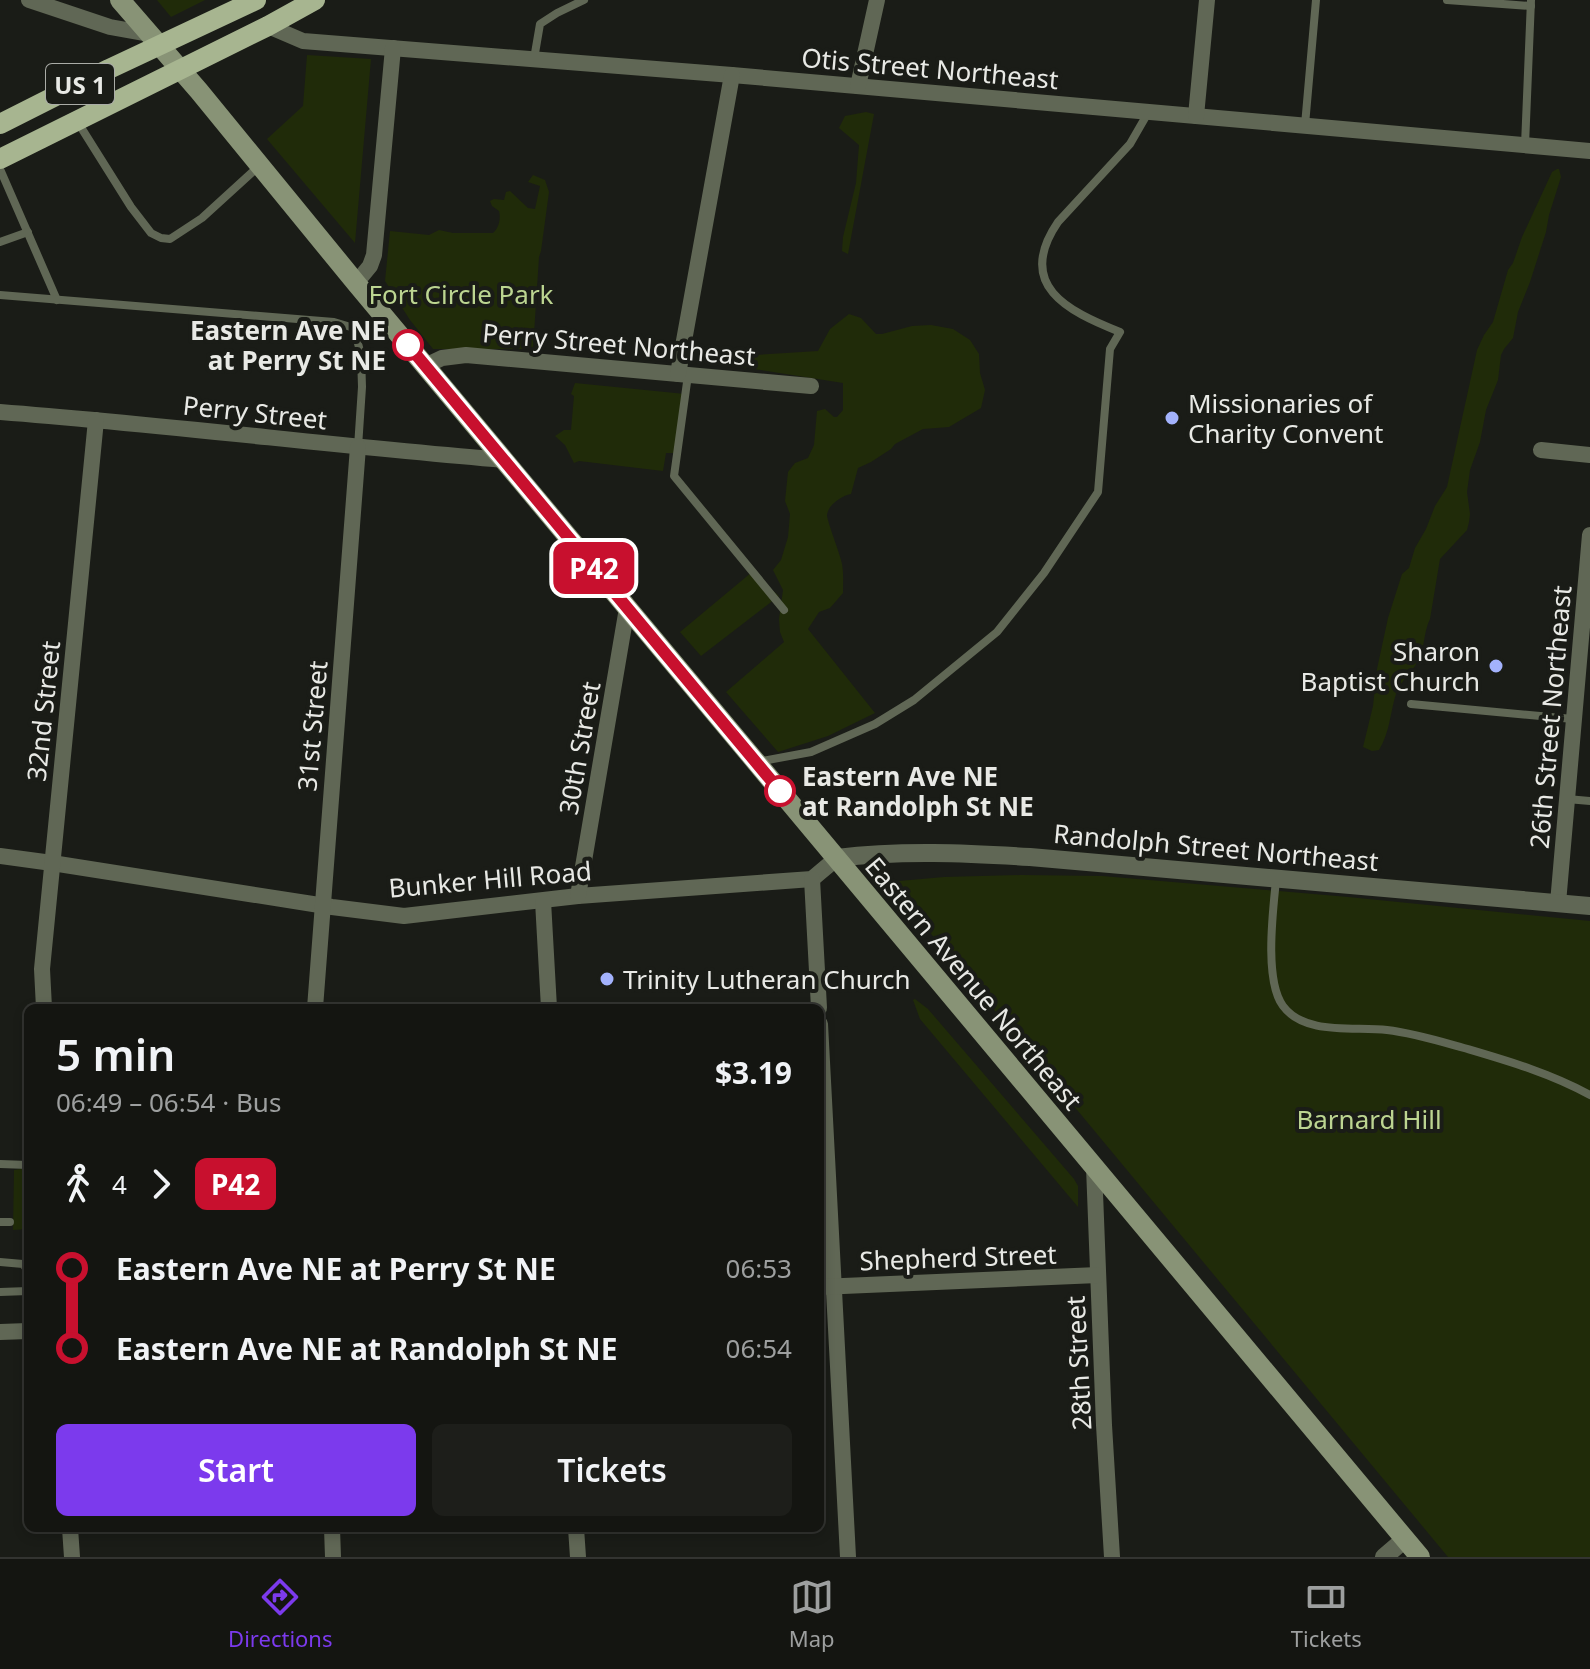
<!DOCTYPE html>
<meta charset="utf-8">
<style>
body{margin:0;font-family:"Noto Sans",sans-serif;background:#1d1e1a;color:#f1f3f6;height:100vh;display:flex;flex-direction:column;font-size:30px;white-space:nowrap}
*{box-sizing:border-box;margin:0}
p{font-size:26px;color:#9d9f9f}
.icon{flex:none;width:44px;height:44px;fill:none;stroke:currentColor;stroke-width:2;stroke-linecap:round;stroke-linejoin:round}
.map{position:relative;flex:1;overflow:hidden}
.drawer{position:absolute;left:24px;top:1004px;width:800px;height:528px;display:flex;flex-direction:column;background:#141511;border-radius:12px;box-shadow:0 4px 12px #0003,0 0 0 2px #333431}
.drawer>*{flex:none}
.badge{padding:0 16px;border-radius:12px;font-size:28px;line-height:52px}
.map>.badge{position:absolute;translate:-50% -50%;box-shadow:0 0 0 4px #fff}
.legs{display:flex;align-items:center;gap:12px;height:88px;padding:0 32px;font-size:26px}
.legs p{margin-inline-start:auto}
.head{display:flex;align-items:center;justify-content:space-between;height:136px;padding:0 32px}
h1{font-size:44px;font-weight:600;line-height:60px}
.action{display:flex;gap:16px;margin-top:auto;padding:16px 32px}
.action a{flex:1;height:92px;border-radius:12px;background:#7c3aed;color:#fff;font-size:32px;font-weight:600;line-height:92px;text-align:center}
.action a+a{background:#1d1e1a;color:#f1f3f6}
ul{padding:0 32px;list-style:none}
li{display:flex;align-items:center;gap:28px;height:80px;font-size:30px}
li i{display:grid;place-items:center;width:12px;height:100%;margin:0 10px;background:currentColor}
li i::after{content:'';width:20px;height:20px;margin:-10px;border:6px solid;border-radius:50%;background:#141511}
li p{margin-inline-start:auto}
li:first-child i{background:linear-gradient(#0000 50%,currentColor 0)}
li:last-child i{background:linear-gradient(currentColor 50%,#0000 0)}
.dock{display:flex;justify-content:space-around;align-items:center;height:112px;border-top:2px solid #333431;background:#141511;font-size:22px;color:#9d9f9f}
.dock a{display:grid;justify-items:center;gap:4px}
.dock .on{color:#7c3aed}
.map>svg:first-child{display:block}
.green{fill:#202b09}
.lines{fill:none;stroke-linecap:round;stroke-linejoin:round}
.service{stroke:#606755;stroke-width:8}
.minor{stroke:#606755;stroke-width:16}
.tertiary{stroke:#606755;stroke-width:18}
.secondary{stroke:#889376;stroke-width:20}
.primary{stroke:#a7b590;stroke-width:20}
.line-1-casing{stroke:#fff;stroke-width:18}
.line-1{stroke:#c8102e;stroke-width:12}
.stop-1-dot{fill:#fff;stroke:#c8102e;stroke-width:4}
.poi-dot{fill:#a3b2fc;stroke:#1a1c17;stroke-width:3}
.labels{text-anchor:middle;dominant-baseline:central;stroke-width:8;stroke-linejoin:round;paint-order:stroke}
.shield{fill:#1a1c17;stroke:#aaaca7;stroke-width:2}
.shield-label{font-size:24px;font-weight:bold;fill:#e8e9e5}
.street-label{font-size:26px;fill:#e8e9e5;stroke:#1a1c17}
.park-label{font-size:26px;fill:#bcd591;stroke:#1a1c17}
.stop-label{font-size:26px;font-weight:bold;fill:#e8e9e5;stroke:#1a1c17;text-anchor:end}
.poi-label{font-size:26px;fill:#e8e9e5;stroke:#1a1c17;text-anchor:start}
</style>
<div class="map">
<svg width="1590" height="1557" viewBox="0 0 1590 1557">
<rect width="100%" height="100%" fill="#1a1c17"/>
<g class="green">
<polygon points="157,0 205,0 171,17"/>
<polygon points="307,55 371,59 355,243 267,139 303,106"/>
<polygon points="866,112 874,114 848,254 842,251 843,237 856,183 859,145 839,128 845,116"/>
<path d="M1557,169H1559L1561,177L1549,215L1546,232L1530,282L1518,312L1513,338L1504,349L1501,355L1498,380L1486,410L1480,442L1470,470L1467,492L1470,514L1469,522L1467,530L1440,559L1430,619C1424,631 1425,644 1420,656C1415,671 1401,679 1396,694C1390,713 1390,732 1379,750L1372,751L1363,747L1373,706L1377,669L1388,618L1402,574L1409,568L1415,548L1426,529L1435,506L1447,487L1477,350L1484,335L1493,322L1508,270L1513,263L1522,237L1552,172Z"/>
<path d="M533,175L545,180L549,192L541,251L539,257L533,349H433L410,320L385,281L390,231L429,235L439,230L453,233H493C499,228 501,218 499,211L492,206L490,201L494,199L504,200L506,192L510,191L528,208L535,209L540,186L528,182Z"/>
<path d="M849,314L861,318L876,334H882L912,326L931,325L953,329L970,340L979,354L980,373L985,390L981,408L949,427L923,429L895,444L891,449L871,462L858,468L851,494C841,496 828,505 827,515C827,521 839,551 841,560C844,570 843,582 843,593L830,608L819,612L808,629L875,713L828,736L778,752L726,692L784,642L780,632L779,619L783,590L773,570L781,560L788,537L790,514L785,501L788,472L795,463L808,458L814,445L817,411L825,409L834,417H837L843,410V383L722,364L705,352L706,347L756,355L818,351L830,329Z"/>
<polygon points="575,383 685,394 675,453 666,453 663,471 579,461 574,463 565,445 555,436 564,430 571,430 574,396 571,394"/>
<polygon points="752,572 779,596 701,656 680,632"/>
<polygon points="1021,875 1102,876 1348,897 1590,921 1590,1557 1448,1557 888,882 944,877"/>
<polygon points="915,999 928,1009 1074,1179 1078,1186 1078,1207 920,1019 913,1000"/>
<polygon points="28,1168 28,1229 13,1230 14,1170"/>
</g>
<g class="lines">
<g class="service">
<polyline points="1447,0 1531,6"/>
<polyline points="534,59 540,24 557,13 584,0"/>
<polyline points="77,121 131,207 151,233 161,238 170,239 202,218 259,166"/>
<polyline points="1305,125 1316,0"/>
<polyline points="1525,145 1531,0"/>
<polyline points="0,169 57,300"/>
<polyline points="0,242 28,232"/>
<polyline points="0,295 334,322 354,328 361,355 362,387 358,447"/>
<polyline points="688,375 674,476 784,610"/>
<polyline points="1411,704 1573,719"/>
<path d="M757,762L811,752L875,724L914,700L997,632L1044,573L1098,492L1110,349L1120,332C1067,311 1015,285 1058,222L1130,144L1149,111"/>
<polyline points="1567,799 1590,801"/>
<path d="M1276,880C1273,911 1264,980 1283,1006C1305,1036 1356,1026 1387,1030C1413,1033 1439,1041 1464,1048C1508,1061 1550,1073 1590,1095"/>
<polyline points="0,1164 28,1165"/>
<polyline points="0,1222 10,1222"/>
<polyline points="0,1262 23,1264 28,1271"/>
<polyline points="0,1292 28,1291"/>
</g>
<g class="minor">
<polyline points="29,0 110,27 149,34"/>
<polyline points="268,26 303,41 732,75 1590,151"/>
<polyline points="858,86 877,0"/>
<polyline points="1196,116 1207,0"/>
<polyline points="356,283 370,266 374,255 393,48"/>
<polyline points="425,366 442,358 466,355 811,386"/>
<polyline points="678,374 732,75"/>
<path d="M0,412C168,425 336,446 504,460"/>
<polyline points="1541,450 1590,455"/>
<polyline points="0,856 52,863 332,907 404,916 578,896 812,879 837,858"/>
<polyline points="812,879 819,1008"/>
<polyline points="578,896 627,608"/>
<polyline points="543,901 549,1008"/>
<polyline points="1558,903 1590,535"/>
<polyline points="44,1008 42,969 96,420"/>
<polyline points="315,1008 358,447"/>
<polyline points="820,1024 848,1557"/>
<polyline points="1094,1167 1104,1425 1112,1557"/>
<polyline points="820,1287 1098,1275"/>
<polyline points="0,1332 28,1331"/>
<polyline points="70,1528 72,1557"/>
<polyline points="332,1528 333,1557"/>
<polyline points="576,1528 578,1557"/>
</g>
<g class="tertiary">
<path d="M837,858C901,850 966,853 1030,857L1590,906"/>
<polyline points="1384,1557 1405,1539"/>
</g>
<polyline class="secondary" points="120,0 199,91 356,283 1420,1557"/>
<g class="primary">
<polyline points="0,124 109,69 256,0"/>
<polyline points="0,159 268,26 315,0"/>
</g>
</g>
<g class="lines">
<defs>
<polyline id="line-1" points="408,345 780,791"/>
</defs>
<use href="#line-1" class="line-1-casing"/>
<use href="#line-1" class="line-1"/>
</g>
<g class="stop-1-dot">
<circle cx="408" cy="345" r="14"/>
<circle cx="780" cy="791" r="14"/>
</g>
<g class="poi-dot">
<circle cx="1172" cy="418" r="8"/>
<circle cx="1496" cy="666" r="8"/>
<circle cx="607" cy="979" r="8"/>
</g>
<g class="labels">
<rect class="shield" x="46" y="64" width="68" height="40" rx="6"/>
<g class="shield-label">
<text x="80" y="84">US 1</text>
</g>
<g class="street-label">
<text transform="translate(930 68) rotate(5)">Otis Street Northeast</text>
<text transform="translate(619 344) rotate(5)">Perry Street Northeast</text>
<text transform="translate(255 412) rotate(6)">Perry Street</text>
<text transform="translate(43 711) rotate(-84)">32nd Street</text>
<text transform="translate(1550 717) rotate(-85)">26th Street Northeast</text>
<text transform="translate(312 726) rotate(-85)">31st Street</text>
<text transform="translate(579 748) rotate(-80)">30th Street</text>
<text transform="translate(1216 847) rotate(5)">Randolph Street Northeast</text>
<text transform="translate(490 879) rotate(-5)">Bunker Hill Road</text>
<text transform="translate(974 983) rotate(50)">Eastern Avenue Northeast</text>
<text transform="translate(958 1257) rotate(-2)">Shepherd Street</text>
<text transform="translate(1078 1363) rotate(-93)">28th Street</text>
</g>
<g class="park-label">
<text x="461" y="294">Fort Circle Park</text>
<text x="1369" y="1119">Barnard Hill</text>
</g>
<g class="stop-label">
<text x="386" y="330">Eastern Ave NE<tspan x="386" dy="30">at Perry St NE</tspan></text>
<text x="802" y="776" text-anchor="start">Eastern Ave NE<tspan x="802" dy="30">at Randolph St NE</tspan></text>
</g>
<g class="poi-label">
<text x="1188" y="403">Missionaries of<tspan x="1188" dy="30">Charity Convent</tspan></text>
<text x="1480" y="651" text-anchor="end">Sharon<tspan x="1480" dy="30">Baptist Church</tspan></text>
<text x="623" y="979">Trinity Lutheran Church</text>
</g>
</g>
</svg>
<b class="badge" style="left:594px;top:568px;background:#c8102e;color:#fff">P42</b>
<section class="drawer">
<div class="head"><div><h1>5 min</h1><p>06:49 – 06:54 · Bus</p></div><b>$3.19</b></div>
<div class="legs"><svg class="icon" aria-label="walk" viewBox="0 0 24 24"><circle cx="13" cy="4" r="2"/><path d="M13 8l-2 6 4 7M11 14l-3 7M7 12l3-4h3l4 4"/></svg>4<svg class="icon" aria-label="forward" viewBox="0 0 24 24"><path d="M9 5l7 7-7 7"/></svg><b class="badge" style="background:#c8102e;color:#fff">P42</b></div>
<ul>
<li><i style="color:#c8102e"></i><b>Eastern Ave NE at Perry St NE</b><p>06:53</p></li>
<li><i style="color:#c8102e"></i><b>Eastern Ave NE at Randolph St NE</b><p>06:54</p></li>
</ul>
<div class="action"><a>Start</a><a>Tickets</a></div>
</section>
</div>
<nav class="dock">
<a class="on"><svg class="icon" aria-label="directions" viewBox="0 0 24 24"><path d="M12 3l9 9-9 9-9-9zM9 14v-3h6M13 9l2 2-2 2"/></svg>Directions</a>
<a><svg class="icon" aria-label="map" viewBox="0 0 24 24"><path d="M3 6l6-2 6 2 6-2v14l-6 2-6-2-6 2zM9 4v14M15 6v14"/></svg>Map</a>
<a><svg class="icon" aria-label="tickets" viewBox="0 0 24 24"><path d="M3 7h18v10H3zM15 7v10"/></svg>Tickets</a>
</nav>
